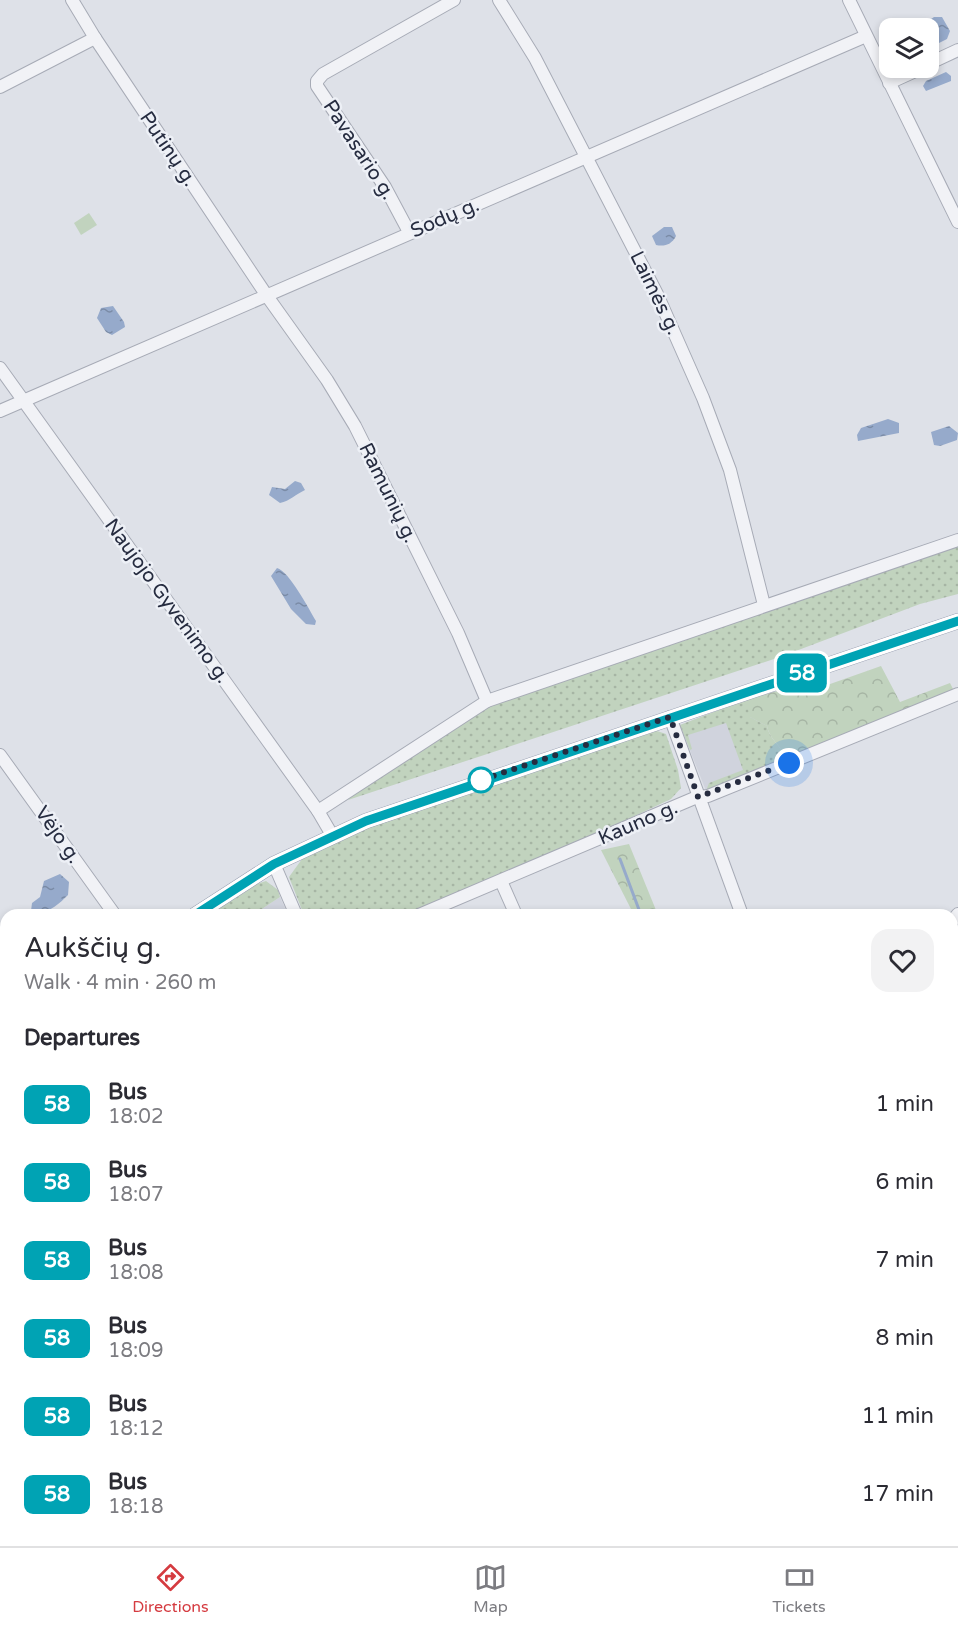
<!DOCTYPE html>
<meta charset="utf-8">
<style>
body{margin:0;font-family:"Varela Round",sans-serif;background:#f2f2f3;color:#2b2b33;height:100vh;display:flex;flex-direction:column;font-size:22px;white-space:nowrap}
*{box-sizing:border-box;margin:0}
p{font-size:20px;color:#7c7c81}
.icon{flex:none;width:33px;height:33px;fill:none;stroke:currentColor;stroke-width:2;stroke-linecap:round;stroke-linejoin:round}
.map{position:relative;flex:1;overflow:hidden}
.side{position:absolute;left:0px;top:909px;width:958px;height:638px;display:flex;flex-direction:column;background:#fff;border-radius:18px 18px 0 0;box-shadow:0 3px 9px #0003}
.side>*{flex:none}
.badge{padding:0 12px;border-radius:9px;font-size:21px;line-height:39px}
.fabs{position:absolute;left:879px;top:18px;display:grid;gap:12px}
.fabs a{display:grid;place-items:center;width:60px;height:60px;border-radius:12px;background:#fff;box-shadow:0 3px 9px #0003;font-size:30px}
.you{position:absolute;width:30px;height:30px;margin:-15px;border:4px solid #fff;border-radius:50%;background:#1a73e8;box-shadow:0 0 0 9px #1a73e833}
.map>.badge{position:absolute;translate:-50% -50%;box-shadow:0 0 0 3px #fff}
h2{padding:0 24px;font-size:22px;line-height:54px}
.round{display:grid;place-items:center;flex:none;width:63px;height:63px;border-radius:18px;background:#f2f2f3}
.headline{display:flex;align-items:center;justify-content:space-between;height:102px;padding:0 24px}
h1{font-size:28px;font-weight:600;line-height:45px}
ul{padding:0;list-style:none}
li{display:flex;align-items:center;gap:18px;height:78px;padding:0 24px}
li div{flex:1}
li b{display:block;font-size:22px}
li em{font-style:normal}
li .badge{min-width:66px;font-weight:700;text-align:center}
.dock{display:flex;justify-content:space-around;align-items:center;height:84px;border-top:2px solid #e1e1e2;background:#fff;font-size:16px;color:#7c7c81}
.dock a{display:grid;justify-items:center;gap:3px}
.dock .selected{color:#d53b40}
.map>svg:first-child{display:block}
.built{fill:#d0d3dd}
.grass{fill:url(#grass-dots)}
.forest{fill:url(#forest-crowns)}
.garden{fill:#c1d3be}
.water{fill:url(#water-ripples)}
.lines{fill:none;stroke-linecap:round;stroke-linejoin:round}
.stream{stroke:#96aacb;stroke-width:3}
.minor-casing{stroke:#a7abb6;stroke-width:14}
.major-casing{stroke:#9ca3b5;stroke-width:16}
.minor{stroke:#f1f2f6;stroke-width:12}
.major{stroke:#fff;stroke-width:15}
.line-casing{stroke:#fff;stroke-width:14}
.line{stroke:#00a3b4;stroke-width:9}
.walk{stroke:#262c40;stroke-width:6;stroke-dasharray:0 10.8}
.stop-dot{fill:#fff;stroke:#00a3b4;stroke-width:3}
.labels{text-anchor:middle;dominant-baseline:central;stroke-width:5;stroke-linejoin:round;paint-order:stroke}
.street-label{font-size:20px;fill:#262c40;stroke:#edf0f6}
</style>
<div class="map">
<svg width="958" height="1546" viewBox="0 0 958 1546">
<defs>
<pattern id="grass-dots" width="8" height="8" patternUnits="userSpaceOnUse" patternTransform="scale(1.5)"><rect width="8" height="8" fill="#c1d3be"/><path d="M2 2h.1M6 6h.1" fill="none" stroke="#a6b5a4" stroke-width="1.8" stroke-linecap="round"/></pattern>
<pattern id="forest-crowns" width="20" height="18" patternUnits="userSpaceOnUse" patternTransform="scale(1.5)"><rect width="20" height="18" fill="#c1d3be"/><path d="M2 6a3 3 0 1 1 6 0M12 15a3 3 0 1 1 6 0" fill="none" stroke="#a6b5a4"/></pattern>
<pattern id="water-ripples" width="26" height="14" patternUnits="userSpaceOnUse" patternTransform="scale(1.5)"><rect width="26" height="14" fill="#96aacb"/><path d="M2 4q2-2 4 0t4 0M15 11q2-2 4 0t4 0" fill="none" stroke="#7a8ba6"/></pattern>
</defs>
<rect width="100%" height="100%" fill="#dee1e8"/>
<g class="built">
<polygon points="750,698 767,726 769,736 786,754 708,796 680,725"/>
<polygon points="280,897 288,915 253,915"/>
<polygon points="6,1138 6,1183 0,1176 0,1144"/>
</g>
<g class="grass">
<polygon points="958,540 958,594 920,604 780,657 348,800 370,776 487,701"/>
<path d="M750,698V717L767,726C770,741 784,748 789,763L706,791L709,783L743,770L726,723L688,735L692,749L690,750L680,725Z"/>
<polygon points="654,730 666,734 678,770 681,788 671,799 528,866 405,915 304,915 289,877 302,859 368,828"/>
<polygon points="266,881 278,890 280,897 253,915 209,915 257,884"/>
<polygon points="6,1103 6,1138 0,1144 0,1109"/>
</g>
<g class="forest">
<path d="M881,666L900,702L950,683L954,691L871,725L860,727L789,763C784,748 770,741 767,726L750,717L747,704L750,698L789,688L803,686L816,689Z"/>
<polygon points="629,844 658,915 634,915 601,850"/>
<polygon points="953,1300 958,1302 958,1546 925,1546 926,1541 952,1540"/>
</g>
<polygon class="garden" points="89,213 97,225 81,235 74,223"/>
<g class="water">
<polygon points="934,17 942,17 950,31 947,39 937,44 929,42 928,28 925,28 924,24"/>
<polygon points="946,72 951,76 951,81 926,91 923,86 926,81"/>
<path d="M664,227H672L676,236C672,244 665,247 656,245L652,236Z"/>
<polygon points="113,306 124,322 125,327 112,335 106,332 97,318 101,308"/>
<polygon points="888,419 899,423 899,433 858,441 857,435 861,428"/>
<polygon points="949,426 958,433 957,440 940,446 934,445 931,432"/>
<path d="M295,481L301,483L305,490C296,494 290,501 280,503L269,495L272,487L285,489Z"/>
<path d="M277,568C289,571 309,609 316,621L315,625L306,624L291,609L271,576Z"/>
<path d="M60,874L69,882L68,895C58,905 46,916 31,911L32,903L40,897L44,881Z"/>
</g>
<g class="lines">
<g class="stream">
<polyline points="620,859 641,915"/>
<polyline points="952,1367 958,1371"/>
</g>
<defs>
<g id="minor">
<polyline points="72,0 95,38 267,296 327,380 355,426 458,633 487,701"/>
<polyline points="499,0 535,58 657,294 703,398 730,470 764,605"/>
<polyline points="849,0 958,222"/>
<polyline points="928,64 958,50"/>
<polyline points="889,83 922,68"/>
<polyline points="0,87 95,38"/>
<polyline points="409,232 385,187 317,86 317,81 323,74 454,0"/>
<polyline points="0,368 318,811 332,835"/>
<polyline points="0,411 866,36"/>
<polyline points="670,717 742,915"/>
<polyline points="0,755 115,915"/>
<polyline points="318,811 487,701 958,540"/>
<polyline points="274,864 296,915"/>
<polyline points="501,881 516,915"/>
<polyline points="419,915 697,797 708,796 958,694"/>
<polyline points="952,921 958,914"/>
<polyline points="952,980 958,990"/>
<polyline points="0,1187 6,1192"/>
<polyline points="0,1216 6,1208"/>
<polyline points="0,1395 6,1401"/>
<polyline points="0,1479 6,1473"/>
<polyline points="160,1540 167,1546"/>
<polyline points="416,1540 428,1546"/>
<polyline points="727,1540 753,1543"/>
<polyline points="182,1546 187,1540"/>
<polyline points="358,1546 364,1540"/>
<polyline points="585,1546 588,1540"/>
</g>
<g id="major">
<polyline points="195,915 274,864 366,821 958,621"/>
<polyline points="0,1097 6,1091"/>
</g>
</defs>
<use href="#minor" class="minor-casing"/>
<use href="#major" class="major-casing"/>
<use href="#minor" class="minor"/>
<use href="#major" class="major"/>
</g>
<g class="lines">
<defs>
<polyline id="line" points="195,915 274,864 366,821 958,621"/>
</defs>
<use href="#line" class="line-casing"/>
<use href="#line" class="line"/>
<polyline class="walk" points="481,780 472,783 670,717 698,797 789,763"/>
</g>
<circle class="stop-dot" cx="481" cy="780" r="12"/>
<g class="labels">
<g class="street-label">
<text transform="translate(168 149) rotate(56)">Putinų g.</text>
<text transform="translate(359 150) rotate(57)">Pavasario g.</text>
<text transform="translate(445 218) rotate(-23)">Sodų g.</text>
<text transform="translate(655 293) rotate(64)">Laimės g.</text>
<text transform="translate(388 493) rotate(64)">Ramunių g.</text>
<text transform="translate(167 601) rotate(54)">Naujojo Gyvenimo g.</text>
<text transform="translate(638 823) rotate(-23)">Kauno g.</text>
<text transform="translate(58 835) rotate(55)">Vėjo g.</text>
</g>
</g>
</svg>
<div class="fabs">
<a><svg class="icon" aria-label="layers" viewBox="0 0 24 24"><path d="M12 4l9 5-9 5-9-5zM3 14l9 5 9-5"/></svg></a>
</div>
<div class="you" style="left:789px;top:763px"></div>
<b class="badge" style="left:802px;top:673px;background:#00a3b4;color:#fff">58</b>
<section class="side">
<div class="headline"><div><h1>Aukščių g.</h1><p>Walk · 4 min · 260 m</p></div><a class="round"><svg class="icon" aria-label="heart" viewBox="0 0 24 24"><path d="M12 20l-8-8c-3-5 5-10 8-4 3-6 11-1 8 4z"/></svg></a></div>
<h2>Departures</h2>
<ul>
<li><span class="badge" style="background:#00a3b4;color:#fff">58</span><div><b>Bus</b><p>18:02</p></div><em>1 min</em></li>
<li><span class="badge" style="background:#00a3b4;color:#fff">58</span><div><b>Bus</b><p>18:07</p></div><em>6 min</em></li>
<li><span class="badge" style="background:#00a3b4;color:#fff">58</span><div><b>Bus</b><p>18:08</p></div><em>7 min</em></li>
<li><span class="badge" style="background:#00a3b4;color:#fff">58</span><div><b>Bus</b><p>18:09</p></div><em>8 min</em></li>
<li><span class="badge" style="background:#00a3b4;color:#fff">58</span><div><b>Bus</b><p>18:12</p></div><em>11 min</em></li>
<li><span class="badge" style="background:#00a3b4;color:#fff">58</span><div><b>Bus</b><p>18:18</p></div><em>17 min</em></li>
</ul>
</section>
</div>
<nav class="dock">
<a class="selected"><svg class="icon" aria-label="directions" viewBox="0 0 24 24"><path d="M12 3l9 9-9 9-9-9zM9 14v-3h6M13 9l2 2-2 2"/></svg>Directions</a>
<a><svg class="icon" aria-label="map" viewBox="0 0 24 24"><path d="M3 6l6-2 6 2 6-2v14l-6 2-6-2-6 2zM9 4v14M15 6v14"/></svg>Map</a>
<a><svg class="icon" aria-label="tickets" viewBox="0 0 24 24"><path d="M3 7h18v10H3zM15 7v10"/></svg>Tickets</a>
</nav>
